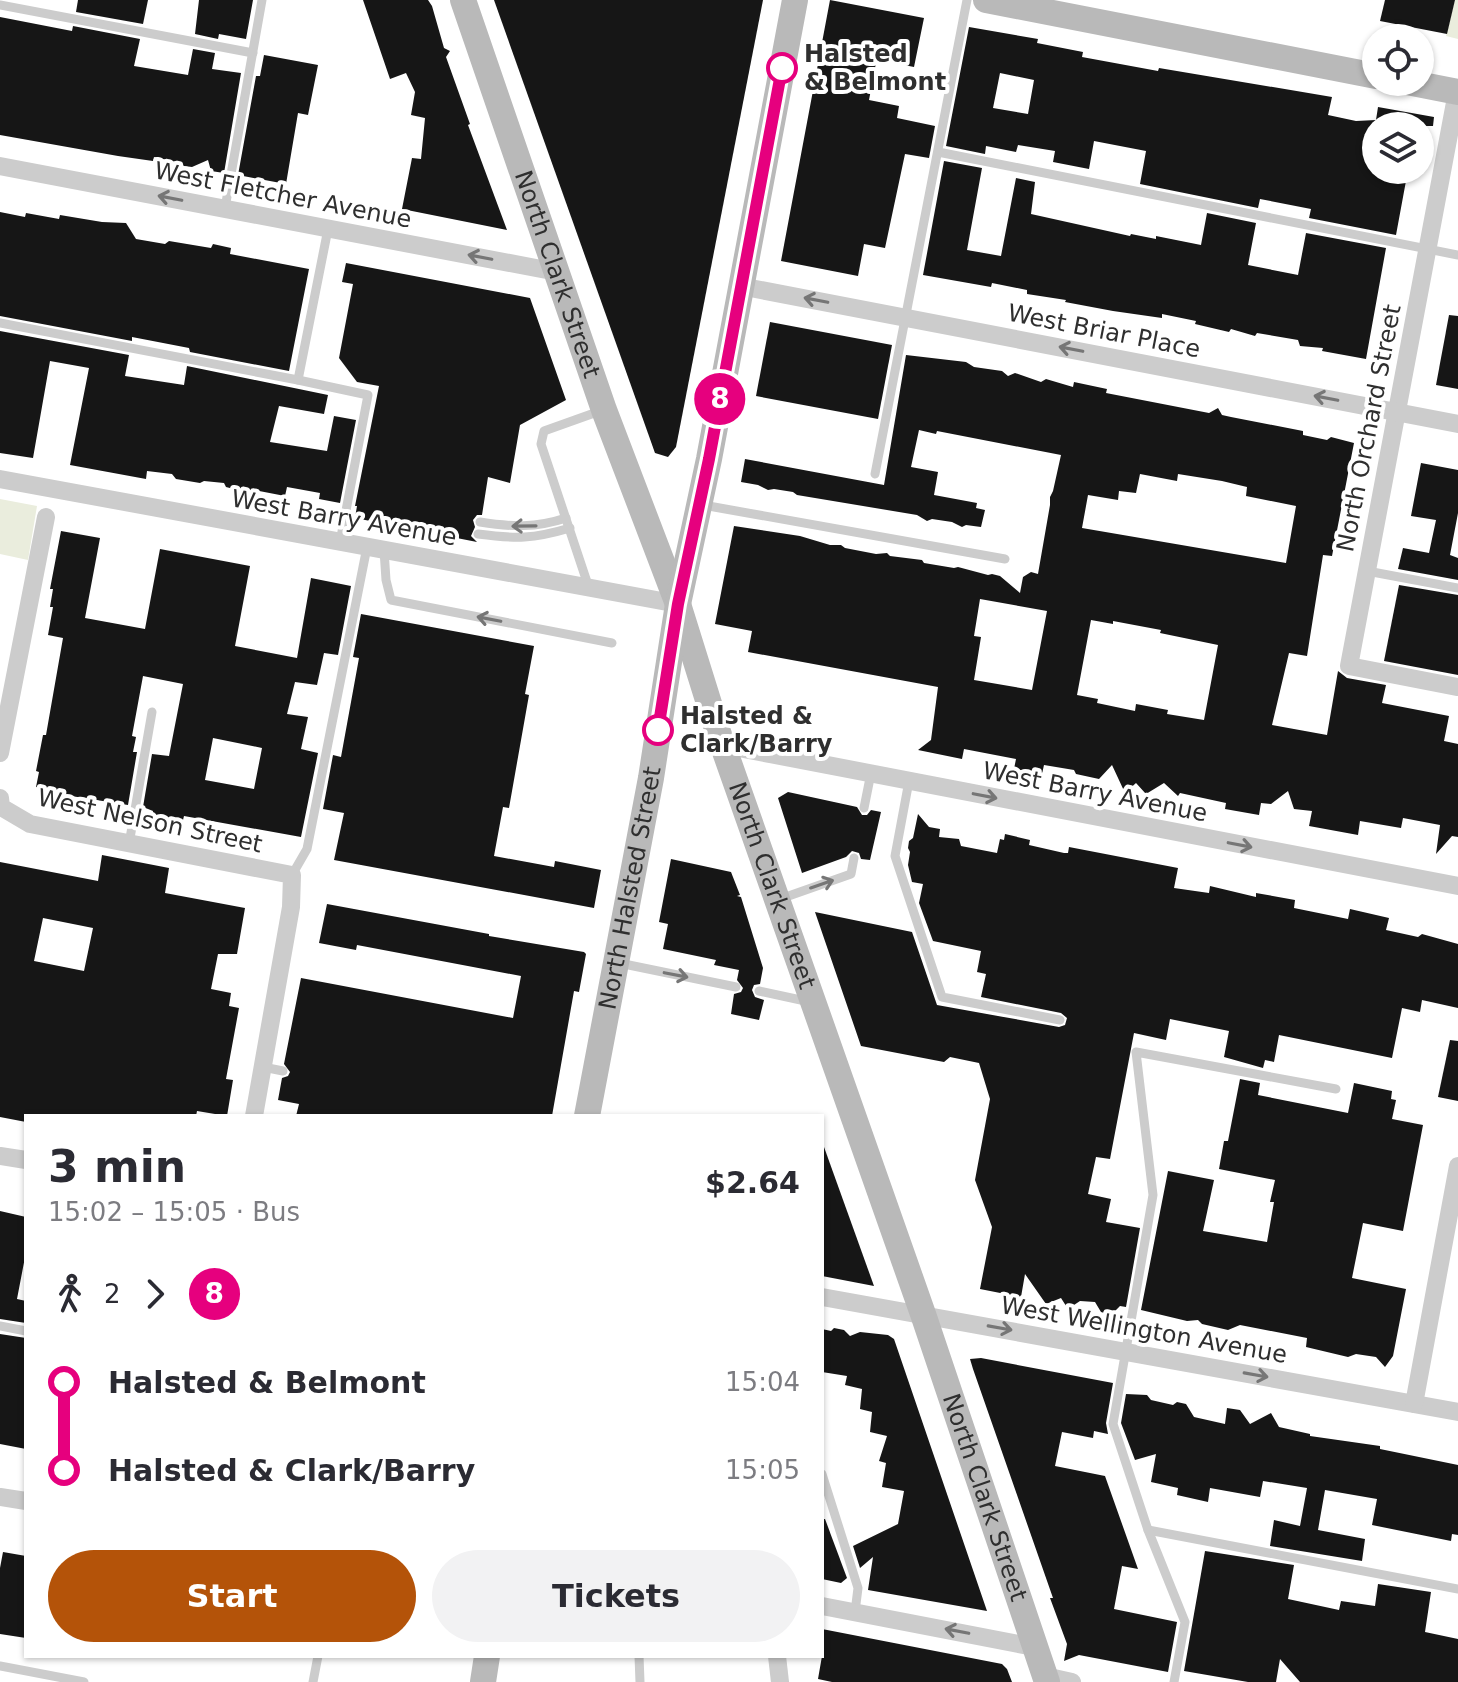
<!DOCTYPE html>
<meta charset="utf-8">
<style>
body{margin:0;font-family:"DejaVu Sans",sans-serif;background:#f2f2f3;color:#2b2b33;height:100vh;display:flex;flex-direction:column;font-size:30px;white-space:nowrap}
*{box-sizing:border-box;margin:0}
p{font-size:26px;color:#7c7c81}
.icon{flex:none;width:44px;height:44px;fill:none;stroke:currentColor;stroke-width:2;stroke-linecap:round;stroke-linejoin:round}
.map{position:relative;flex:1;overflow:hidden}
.panel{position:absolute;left:24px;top:1114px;width:800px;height:544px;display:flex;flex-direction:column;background:#fff;border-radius:0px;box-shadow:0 2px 6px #0004}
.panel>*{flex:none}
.badge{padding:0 16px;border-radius:26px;font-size:28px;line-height:52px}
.buttons{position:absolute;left:1362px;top:24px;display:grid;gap:16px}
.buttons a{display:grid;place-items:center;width:72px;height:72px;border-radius:50%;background:#fff;box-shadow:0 2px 6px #0004;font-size:40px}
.map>.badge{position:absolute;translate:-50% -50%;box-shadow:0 0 0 4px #fff}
.legs{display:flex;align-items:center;gap:12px;height:88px;padding:0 24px;font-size:26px}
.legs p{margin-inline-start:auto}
.head{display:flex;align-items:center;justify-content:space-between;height:136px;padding:0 24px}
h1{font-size:44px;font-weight:700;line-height:60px}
.cta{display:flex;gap:16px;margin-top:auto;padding:16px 24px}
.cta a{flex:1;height:92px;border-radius:48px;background:#b45309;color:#fff;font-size:32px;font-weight:700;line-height:92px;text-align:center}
.cta a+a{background:#f2f2f3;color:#2b2b33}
ul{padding:0 24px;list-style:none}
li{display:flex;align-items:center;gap:28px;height:88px;font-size:30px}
li i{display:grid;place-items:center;width:12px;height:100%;margin:0 10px;background:currentColor}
li i::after{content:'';width:20px;height:20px;margin:-10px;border:6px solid;border-radius:50%;background:#fff}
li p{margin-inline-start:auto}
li:first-child i{background:linear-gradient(#0000 50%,currentColor 0)}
li:last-child i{background:linear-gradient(currentColor 50%,#0000 0)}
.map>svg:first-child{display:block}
.green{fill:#eaeddd}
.building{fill:#161616;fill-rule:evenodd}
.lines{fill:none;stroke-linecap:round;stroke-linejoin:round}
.lane{stroke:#ccc;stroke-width:9}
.street{stroke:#ccc;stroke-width:18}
.secondary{stroke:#b9b9b9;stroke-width:26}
.oneway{stroke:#767676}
.line-1-casing{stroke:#fff;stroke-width:18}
.line-1{stroke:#e6007e;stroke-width:12}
.stop-1-dot{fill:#fff;stroke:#e6007e;stroke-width:4}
.labels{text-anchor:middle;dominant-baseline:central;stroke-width:8;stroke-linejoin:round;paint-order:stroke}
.stop-label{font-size:24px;font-weight:bold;fill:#2f2f2f;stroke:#fff;text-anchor:start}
.street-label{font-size:24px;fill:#2f2f2f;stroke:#fff}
</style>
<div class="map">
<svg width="1458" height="1682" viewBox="0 0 1458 1682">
<rect width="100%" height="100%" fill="#fff"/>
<g class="green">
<polygon points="1455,0 1458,0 1458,39 1446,36"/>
<polygon points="0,499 37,506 28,560 0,554"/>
</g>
<g class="building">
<polygon points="78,0 148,0 143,24 76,12"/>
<polygon points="199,0 253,0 246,39 219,34 218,39 195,34"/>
<polygon points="363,0 428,0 432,6 444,48 450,51 446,57 470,124 468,125 507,230 402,209 412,158 421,159 425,118 411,115 415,92 406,73 390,79"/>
<polygon points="494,0 763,0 676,447 668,457 655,453"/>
<polygon points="830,0 924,18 914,67 884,61 883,65 876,63 869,100 899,106 897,118 935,126 929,158 905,154 885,248 864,244 858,276 781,261"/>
<polygon points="1385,0 1455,0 1447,34 1380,21"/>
<polygon points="0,17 72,31 73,26 140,39 134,66 188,75 193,49 215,53 212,69 241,73 224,173 211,171 208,160 192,167 184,166 181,163 154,157 153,161 118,156 0,135"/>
<path d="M969,27L1038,39L1037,43L1083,52L1082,57L1158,71L1159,68L1332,97L1328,115L1356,121L1376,120L1378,107L1434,117L1433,126H1376V170H1408L1396,235L1309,218L1311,209L1260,199L1258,208L1140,184L1146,151L1094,141L1089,169L1053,162L1055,151L1018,145L1016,152L986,146L985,154L946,146ZM1000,73L1034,80L1028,114L993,108Z"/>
<polygon points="264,55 318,65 308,115 298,113 286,184 238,175 256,76 260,76"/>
<polygon points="944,161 982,168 967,250 1001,256 1016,178 1035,182 1031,214 1130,236 1131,234 1156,239 1156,236 1201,245 1207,213 1256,223 1248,265 1298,275 1306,233 1386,248 1366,359 1322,351 1323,348 1300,346 1298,340 1257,333 1255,336 1231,329 1229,332 1195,324 1196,321 1162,314 1162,318 1113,311 1065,302 1066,300 1027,294 1027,290 992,283 991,287 923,275"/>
<polygon points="0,212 25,217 26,213 59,219 60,215 102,222 126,223 136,239 165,244 169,241 211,248 213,244 231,248 230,254 309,269 289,371 190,352 189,348 132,337 132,341 0,316"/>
<polygon points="346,263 530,298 566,400 520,425 510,483 488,477 482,515 477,515 473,520 475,527 471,536 477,542 355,518 357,506 355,506 379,386 357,382 339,358 353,284 342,282"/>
<polygon points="1449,315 1458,316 1458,389 1436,385"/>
<polygon points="770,322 892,345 878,419 756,396"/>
<polygon points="0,331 129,355 125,376 184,385 187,366 328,395 324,414 279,406 270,442 327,451 334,416 356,420 340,503 319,499 320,493 287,487 285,496 254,490 253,494 226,487 224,483 204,481 200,483 176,479 172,474 147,471 146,479 70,465 89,368 50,361 33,458 0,453"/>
<path d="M906,355L966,362L974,367L1002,371L1008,376L1015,373L1041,382L1046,379L1073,387L1074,382L1107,389L1106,393L1209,413L1218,408L1222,415L1231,417L1303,431V435L1327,440L1331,437L1354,443L1332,556L1323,555L1307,656L1289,653L1272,725L1327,735L1338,671L1347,678L1386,685L1382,703L1449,716L1444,741L1458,744V837L1452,836L1436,854L1440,825L1403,818L1401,828L1360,821L1358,835L1309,826L1312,811L1294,809L1288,791L1271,804L1261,803L1259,815L1225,809L1226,803L1180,793L1178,796L1164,783L1146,794L1136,783L1125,793L1112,765L1099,779L1076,774L1074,770L1044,765L1042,774L1014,769L1016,759L964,749L962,759L918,750L931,740L938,687L748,652L752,631L715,624L734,526L800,536L830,545H841L845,548L876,554L887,553L890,556L922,560L924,563L954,568L958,567L988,575L992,574L1000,576L1020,593L1023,577L1031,572L1038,574L1050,505V497L1053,491L1061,455L937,431L936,434L919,430L911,467L938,472L934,495L977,503L976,508L985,510L981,527L966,525L962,527L952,522L932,519L927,521L917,515L797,495L793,492L774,489L768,490L758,485L741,482L745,459L884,485ZM1140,474L1177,481L1178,474L1222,481L1247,487L1246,496L1296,506L1286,563L1082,528L1088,495L1118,500L1119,491L1136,493ZM980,599L1047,611L1032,690L974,680L981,637L974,636ZM1091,620L1113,624V621L1161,630L1160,633L1218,645L1204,720L1167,714L1168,710L1136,704L1135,711L1097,703L1098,699L1077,695Z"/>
<polygon points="1421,463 1458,470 1458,513 1450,555 1458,558 1458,580 1398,569 1403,548 1429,553 1436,520 1411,516"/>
<path d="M61,531L100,538L85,618L145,629L160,549L197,556L250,566L235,646L297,658L311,578L351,586L338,655L324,653L317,685L295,682L287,714L308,717L301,749L318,753L301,837L184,816L182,824L152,818L153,811L143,807L152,754L169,756L183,684L143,676L132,736L136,737L133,752H137L128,805L52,793L53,790L36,787L39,772L36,771L43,735H46L63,638L48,635L53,607H50L53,589H50ZM213,738L262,748L254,789L205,780Z"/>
<polygon points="1399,585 1458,595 1458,675 1384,661"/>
<polygon points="361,614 534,646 525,694 529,695 509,808 503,807 494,856 554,867 555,861 601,870 594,908 334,860 344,813 323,809 333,755 341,757 359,658 353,657"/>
<polygon points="788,792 857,807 862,815 867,815 871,810 881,812 870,860 861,859 859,853 852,851 846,857 802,873 778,798"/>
<polygon points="918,814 929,827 940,829 939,837 959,839 961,846 997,853 1000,839 1004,840 1005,834 1030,840 1029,845 1064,853 1068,853 1069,847 1178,868 1174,888 1209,893 1210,886 1256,897 1256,893 1295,900 1294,908 1348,919 1350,909 1389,918 1386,930 1418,937 1422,934 1458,944 1458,1008 1422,1000 1420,1012 1402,1008 1392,1058 1279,1035 1274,1062 1265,1060 1263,1068 1224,1057 1229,1031 1170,1019 1166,1040 1134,1033 1110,1159 1096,1157 1088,1194 1111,1199 1106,1222 1140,1228 1126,1307 1120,1306 1111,1315 1101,1312 1095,1302 1080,1301 1068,1309 1061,1298 1046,1304 1025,1274 1021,1297 980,1289 992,1227 975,1180 990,1099 979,1063 950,1057 944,1062 861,1046 815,912 912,932 937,1005 1059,1027 1065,1025 1067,1018 1061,1013 981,997 986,974 977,972 981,951 933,941 919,903 923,884 912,882 908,865 910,852 908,848 909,841 913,838"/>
<path d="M102,855L169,868L165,893L245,908L237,954H218L211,989L231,993L229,1006L239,1008L226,1079L233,1080L227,1116L197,1111L196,1116H26V1122L0,1117V862L98,881ZM43,918L93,928L84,971L34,961Z"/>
<polygon points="671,859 731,872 740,895 737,896 741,897 763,968 760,984 754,985 752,990 755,997 764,1000 759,1020 731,1014 734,994 741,992 743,988 737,980 739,970 714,965 716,960 663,949 668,924 659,922"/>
<polygon points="327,904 489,934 489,936 584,952 586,954 579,992 574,991 552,1116 296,1116 299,1104 278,1100 282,1078 288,1076 290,1072 284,1064 301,978 513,1018 521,976 357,945 356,950 319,943"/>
<polygon points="1450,1040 1458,1041 1458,1101 1438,1097"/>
<polygon points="1240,1079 1260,1083 1258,1095 1348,1113 1354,1083 1392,1091 1391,1099 1396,1100 1392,1119 1423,1125 1403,1231 1363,1223 1352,1278 1406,1289 1393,1356 1385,1367 1376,1357 1356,1354 1348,1357 1306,1347 1307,1338 1240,1325 1228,1330 1202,1324 1198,1320 1187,1321 1141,1310 1168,1171 1214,1180 1203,1231 1267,1242 1274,1202 1270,1202 1275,1180 1219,1169 1224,1141 1228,1141"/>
<polygon points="824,1147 874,1286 822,1276 822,1148"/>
<polygon points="0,1211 26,1217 26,1252 17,1299 26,1301 26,1323 0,1319"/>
<polygon points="834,1328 844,1330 850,1336 860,1332 888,1335 894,1339 987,1611 868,1590 873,1557 860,1568 853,1546 898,1524 904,1491 882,1487 886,1463 879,1461 887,1436 870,1432 872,1412 860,1409 862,1389 845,1385 847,1376 822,1372 822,1329 831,1331"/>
<polygon points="0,1334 26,1338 26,1449 0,1444"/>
<polygon points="981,1358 1113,1383 1106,1423 1108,1434 1094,1431 1093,1438 1062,1432 1055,1466 1105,1476 1138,1569 1122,1566 1114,1609 1177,1622 1168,1672 1079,1655 1064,1661 1067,1644 1050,1598 1053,1598 973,1369 970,1359"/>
<polygon points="1126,1394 1147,1395 1151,1400 1173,1405 1177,1402 1186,1404 1194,1417 1225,1424 1227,1408 1240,1410 1250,1424 1271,1413 1279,1427 1310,1434 1310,1436 1380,1446 1380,1449 1458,1465 1458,1535 1452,1534 1451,1541 1372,1525 1377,1499 1325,1490 1318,1530 1365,1539 1362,1561 1270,1546 1274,1520 1300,1526 1307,1488 1263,1481 1260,1497 1210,1488 1208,1502 1177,1495 1178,1488 1151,1482 1156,1454 1135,1460 1121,1423"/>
<polygon points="822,1519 825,1519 847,1578 841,1583 822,1579"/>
<polygon points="1205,1551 1294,1565 1288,1599 1339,1610 1341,1601 1375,1606 1378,1584 1431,1592 1425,1632 1458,1639 1458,1682 1300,1682 1280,1659 1276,1682 1248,1682 1184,1671"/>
<polygon points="3,1552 26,1556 26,1638 0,1634 0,1568"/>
<polygon points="822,1629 1002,1664 1007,1669 1012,1682 832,1682 818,1679 822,1656"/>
</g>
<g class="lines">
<g class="lane">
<polyline points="0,5 253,53"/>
<polyline points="938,152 1458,255"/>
<polyline points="225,208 262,0"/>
<polyline points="328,229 298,380 368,395 340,542"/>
<polyline points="0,323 298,380"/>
<polyline points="875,474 967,0"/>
<polyline points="703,505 1005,559"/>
<path d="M480,522C511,527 536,528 566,518"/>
<path d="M478,534C516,539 533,539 570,528"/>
<polyline points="384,550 386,580 391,600 612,643"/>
<polyline points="1367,571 1458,588"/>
<polyline points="589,588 541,444 544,431 600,411"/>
<polyline points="909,781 895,856 942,997 1060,1020"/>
<polyline points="864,808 871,773"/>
<polyline points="129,844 152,712"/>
<polyline points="292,875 307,849 367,547"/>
<polyline points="780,899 851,874 854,858"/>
<polyline points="619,963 736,987"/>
<polyline points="759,991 810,1002"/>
<polyline points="263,1067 283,1071"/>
<polyline points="0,1326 26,1331"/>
<polyline points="822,1474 858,1588 855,1612"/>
<polyline points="1148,1530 1458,1589"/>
<polyline points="639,1656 640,1682"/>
<polyline points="0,1666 84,1682"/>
<polyline points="313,1682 318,1656"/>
<polyline points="1174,1682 1185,1622 1148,1530 1113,1424 1153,1195 1136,1052 1336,1089"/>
</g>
<g class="street">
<polyline points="1457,92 1349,666 1457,687"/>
<polyline points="0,166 557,272"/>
<polyline points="740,286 1458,424"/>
<polyline points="0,479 678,604"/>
<polyline points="723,745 1458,886"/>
<polyline points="0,753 46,517"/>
<polyline points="0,798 1,807 30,824 292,875 291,907 254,1116"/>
<polyline points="0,1156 26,1160"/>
<polyline points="822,1297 1458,1412"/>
<polyline points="1414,1404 1458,1166"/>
<polyline points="0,1497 26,1501"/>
<polyline points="822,1606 1034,1647"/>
<polyline points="777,1656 780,1682"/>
<polyline points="1045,1676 1072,1682"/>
</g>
<g class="secondary">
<path id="s1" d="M463,0L604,410L678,604L717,729L923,1314L1047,1682"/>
<polyline points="986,0 1376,76"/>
<polyline points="1407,82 1458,92"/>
<path id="s2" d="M587,1116L651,778L678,604L709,459L795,0"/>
<polyline points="483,1682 487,1656"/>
</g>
</g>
<defs><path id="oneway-shaft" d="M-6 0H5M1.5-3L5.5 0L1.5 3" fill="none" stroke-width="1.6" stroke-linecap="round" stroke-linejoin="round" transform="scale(2)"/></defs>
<g class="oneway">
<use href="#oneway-shaft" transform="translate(170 198) rotate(-169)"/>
<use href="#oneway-shaft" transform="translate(480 257) rotate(-169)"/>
<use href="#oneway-shaft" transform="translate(816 300) rotate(-169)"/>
<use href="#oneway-shaft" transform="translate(1071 349) rotate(-169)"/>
<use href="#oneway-shaft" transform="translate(1326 398) rotate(-169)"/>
<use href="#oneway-shaft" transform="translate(524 526) rotate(179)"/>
<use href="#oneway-shaft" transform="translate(489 619) rotate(-169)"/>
<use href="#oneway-shaft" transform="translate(985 796) rotate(11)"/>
<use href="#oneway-shaft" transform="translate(1240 845) rotate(11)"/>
<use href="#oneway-shaft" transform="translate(822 884) rotate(-19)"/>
<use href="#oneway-shaft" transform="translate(676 975) rotate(11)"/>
<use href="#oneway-shaft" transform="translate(1000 1328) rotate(10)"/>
<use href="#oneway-shaft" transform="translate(1256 1375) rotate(10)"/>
<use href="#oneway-shaft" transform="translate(957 1631) rotate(-169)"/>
</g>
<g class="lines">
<defs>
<polyline id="line-1" points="658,730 678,604 709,459 782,68"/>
</defs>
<use href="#line-1" class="line-1-casing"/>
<use href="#line-1" class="line-1"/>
</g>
<g class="stop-1-dot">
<circle cx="782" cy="68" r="14"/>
<circle cx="658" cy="730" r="14"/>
</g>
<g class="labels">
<g class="stop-label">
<text x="804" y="54">Halsted<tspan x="804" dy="28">&amp; Belmont</tspan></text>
<text x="680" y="716">Halsted &amp;<tspan x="680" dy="28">Clark/Barry</tspan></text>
</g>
<g class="street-label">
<text transform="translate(283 195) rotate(11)">West Fletcher Avenue</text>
<text stroke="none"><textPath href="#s1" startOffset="290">North Clark Street</textPath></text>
<text transform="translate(1104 331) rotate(11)">West Briar Place</text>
<text transform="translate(1369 428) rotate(-79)">North Orchard Street</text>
<text transform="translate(344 518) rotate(10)">West Barry Avenue</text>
<text transform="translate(1095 792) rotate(11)">West Barry Avenue</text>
<text transform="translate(150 821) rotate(12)">West Nelson Street</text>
<text stroke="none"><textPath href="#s1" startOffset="938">North Clark Street</textPath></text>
<text stroke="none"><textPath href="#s2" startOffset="232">North Halsted Street</textPath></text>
<text transform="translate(1144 1330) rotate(10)">West Wellington Avenue</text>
<text stroke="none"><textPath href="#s1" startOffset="1586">North Clark Street</textPath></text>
</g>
</g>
</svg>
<div class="buttons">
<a><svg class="icon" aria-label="locate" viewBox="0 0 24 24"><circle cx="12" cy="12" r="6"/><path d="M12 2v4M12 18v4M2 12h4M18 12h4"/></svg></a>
<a><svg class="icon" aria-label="layers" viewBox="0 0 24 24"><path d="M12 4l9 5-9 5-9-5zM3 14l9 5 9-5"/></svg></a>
</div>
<b class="badge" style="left:720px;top:399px;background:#e6007e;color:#fff">8</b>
<section class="panel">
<div class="head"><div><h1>3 min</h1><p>15:02 – 15:05 · Bus</p></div><b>$2.64</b></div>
<div class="legs"><svg class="icon" aria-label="walk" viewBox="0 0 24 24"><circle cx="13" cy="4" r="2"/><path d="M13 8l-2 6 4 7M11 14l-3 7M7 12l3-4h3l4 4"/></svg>2<svg class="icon" aria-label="forward" viewBox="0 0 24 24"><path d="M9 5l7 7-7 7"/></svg><b class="badge" style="background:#e6007e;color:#fff">8</b></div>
<ul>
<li><i style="color:#e6007e"></i><b>Halsted &amp; Belmont</b><p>15:04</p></li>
<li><i style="color:#e6007e"></i><b>Halsted &amp; Clark/Barry</b><p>15:05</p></li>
</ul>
<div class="cta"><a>Start</a><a>Tickets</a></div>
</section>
</div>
